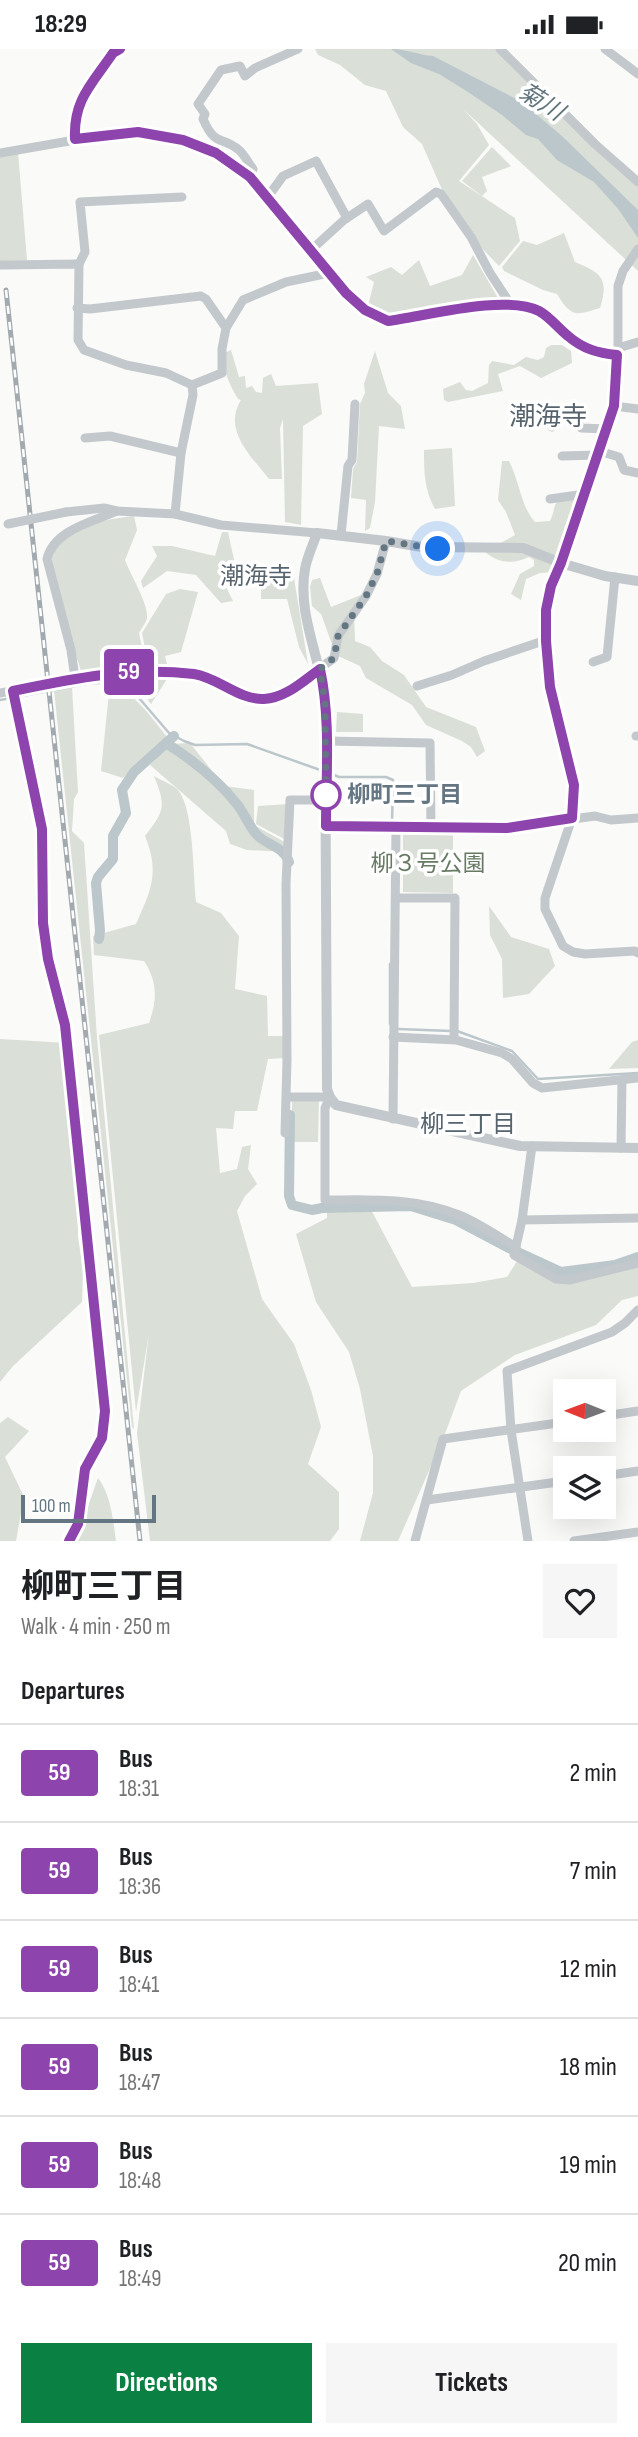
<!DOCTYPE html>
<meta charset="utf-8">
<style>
body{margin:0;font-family:"Sofia Sans Condensed","Noto Sans JP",sans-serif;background:#f6f6f6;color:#202124;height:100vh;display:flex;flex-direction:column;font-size:26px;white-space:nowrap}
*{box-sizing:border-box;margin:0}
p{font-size:23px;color:#757577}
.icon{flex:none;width:38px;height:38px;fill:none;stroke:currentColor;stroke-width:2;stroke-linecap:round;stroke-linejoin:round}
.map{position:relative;height:1492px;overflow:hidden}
.drawer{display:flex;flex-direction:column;background:#fff;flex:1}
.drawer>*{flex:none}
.badge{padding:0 14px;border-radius:5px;font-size:24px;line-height:46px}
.needle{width:46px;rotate:271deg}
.buttons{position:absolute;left:553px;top:1330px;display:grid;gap:14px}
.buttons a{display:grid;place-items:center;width:63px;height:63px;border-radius:0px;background:#fff;box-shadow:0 7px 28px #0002;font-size:35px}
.scale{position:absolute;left:21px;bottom:18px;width:135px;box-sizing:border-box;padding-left:7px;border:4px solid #657683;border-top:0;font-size:19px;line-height:24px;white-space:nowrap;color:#657683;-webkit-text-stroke:5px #fff;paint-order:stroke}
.you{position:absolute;width:35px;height:35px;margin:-18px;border:5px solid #fff;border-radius:50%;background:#1a73e8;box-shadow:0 0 0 10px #1a73e833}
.map>.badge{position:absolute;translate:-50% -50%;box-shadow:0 0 0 4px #fff}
h2{padding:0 21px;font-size:26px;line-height:63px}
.round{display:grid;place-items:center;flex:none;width:74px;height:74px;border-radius:0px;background:#f6f6f6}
.overview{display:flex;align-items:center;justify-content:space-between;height:119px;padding:0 21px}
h1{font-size:33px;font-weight:700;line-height:52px}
.cta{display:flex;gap:14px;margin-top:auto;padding:14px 21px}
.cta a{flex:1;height:80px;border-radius:0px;background:#0b8043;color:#fff;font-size:28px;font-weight:700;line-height:80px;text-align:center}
.cta a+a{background:#f6f6f6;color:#202124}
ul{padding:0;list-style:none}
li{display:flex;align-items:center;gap:21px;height:98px;padding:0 21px;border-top:2px solid #e0e0e0}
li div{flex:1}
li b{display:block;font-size:26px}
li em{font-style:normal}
li .badge{min-width:77px;font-weight:700;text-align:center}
.status{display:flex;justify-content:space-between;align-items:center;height:49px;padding:0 35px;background:#fff;direction:ltr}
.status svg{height:19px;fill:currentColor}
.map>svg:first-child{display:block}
.green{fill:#dadfd7}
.water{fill:#bbc7cb}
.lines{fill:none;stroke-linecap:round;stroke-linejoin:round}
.stream{stroke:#bbc7cb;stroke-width:2.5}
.canal{stroke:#bbc7cb;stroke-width:10}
.minor{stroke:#c3c8cc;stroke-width:9}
.tertiary{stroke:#c3c8cc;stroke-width:10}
.rail-casing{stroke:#a2aab0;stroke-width:5}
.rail{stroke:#fff;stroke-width:2.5;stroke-dasharray:8;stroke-linecap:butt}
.minor-bridge{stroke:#c3c8cc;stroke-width:9}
.line-casing{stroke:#fff;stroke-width:16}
.line{stroke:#8e44ad;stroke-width:10}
.walk{stroke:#657683;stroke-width:7;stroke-dasharray:0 12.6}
.stop-dot{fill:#fff;stroke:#8e44ad;stroke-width:3.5}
.labels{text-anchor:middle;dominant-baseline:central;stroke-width:7;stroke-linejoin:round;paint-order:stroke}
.stop-label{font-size:23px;font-weight:bold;fill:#657683;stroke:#fff;text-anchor:start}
.park-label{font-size:23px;fill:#687a64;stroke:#fff}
.water-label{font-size:24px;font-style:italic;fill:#60757c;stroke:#fff}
.neighbourhood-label{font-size:24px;fill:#57646e;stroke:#fff}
.quarter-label{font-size:26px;fill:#57646e;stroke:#fff}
</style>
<div class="status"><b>18:29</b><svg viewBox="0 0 49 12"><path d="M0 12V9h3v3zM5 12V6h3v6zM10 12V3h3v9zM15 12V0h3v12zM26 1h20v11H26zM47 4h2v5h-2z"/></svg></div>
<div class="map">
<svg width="638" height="1492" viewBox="0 0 638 1492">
<rect width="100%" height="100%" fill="#fafaf8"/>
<g class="green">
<polygon points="315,0 502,0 638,136 638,222 463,60 477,75 489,96 459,132 515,169 520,192 499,217 471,188 451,161 422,95 403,78 386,42 365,36 340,16 318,6"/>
<polygon points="492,98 511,117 482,128 487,142 482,147 462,132"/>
<polygon points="18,103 27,211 0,212 0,108"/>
<path d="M564,184L575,213C602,224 609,230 600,259C575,267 571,268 557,245L543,241L504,222L502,218L523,192L537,196Z"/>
<polygon points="473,206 498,249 387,266 368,257 374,233 366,228 391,218 402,226 419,211 430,237 462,226"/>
<polygon points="551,296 562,296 571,302 572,314 541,329 520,317 498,325 503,342 448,353 444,351 443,340 460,333 466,341 472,342 488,334 489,316 492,312 514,316 526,308 538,311 544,308 546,299"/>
<path d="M231,301L239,328L245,327L246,339L252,337L256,343L262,344L263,329L271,325L276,337L318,334L322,365L303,377L301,476L285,473L283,370L280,379L282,430H269C252,408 222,381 241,351L238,350C228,332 224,325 224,304Z"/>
<polygon points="375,302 388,344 401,357 405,380 379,377 375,453 370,479 365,482 366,451 351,449 353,420 357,413 360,355 365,344 364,335"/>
<path d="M452,399L455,457L435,460C424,441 424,422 424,401Z"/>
<path d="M502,412H509C519,431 521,458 535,473L550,472C558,455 549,453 573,448L577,451L576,465L555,523L540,524L526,530L521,551L511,545L520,525L534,517V511L529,508C512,516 495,514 482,500L497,496L515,486L506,463L498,451Z"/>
<path d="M134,467L137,481L125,511C130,525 149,556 147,569C146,574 141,580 139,584L146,618L119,619L82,624C75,603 46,521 53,504C65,476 108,470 134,467Z"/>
<polygon points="222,483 228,483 234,511 218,522 233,552 221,554 196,526 167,522 143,539 141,532 157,507 152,497 172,497 215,507"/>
<polygon points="261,529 294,529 308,615 299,598 287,550 261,550"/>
<polygon points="320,529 331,558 361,546 354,563 355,592 370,598 382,612 404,626 426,658 476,678 485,702 477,708 471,698 462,692 426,676 412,656 366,629 360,617 336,606 321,565 312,557 310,538 312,531"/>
<polygon points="180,540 198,543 181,603 165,607 168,620 149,619 142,584 166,545"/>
<polygon points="139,628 167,630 151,655 135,634"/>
<path d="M110,634C136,645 151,668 168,689L123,729L101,722Z"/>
<polygon points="72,638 78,743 74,750 72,782 84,794 97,989 134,1380 132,1378 54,641"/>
<polygon points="337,663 363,665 363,683 336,683"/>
<polygon points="190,694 224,737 254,741 254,776 288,795 287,803 247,801 230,795 226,782 150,716 169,695"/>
<path d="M154,727C160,731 172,735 178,741C194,760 193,826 196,853L221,864L239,887L235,940L267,947L268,987H285L286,1009L268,1010L257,1062H235L233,1080L216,1079L220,1124L237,1120L242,1098L251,1096L248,1120L257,1135L245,1147L237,1162L262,1250L294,1295L311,1341L321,1378L308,1415L339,1443V1480L330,1492H150L137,1384L149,1284L136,1363L99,986L149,974C157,952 158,933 144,912L94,906L93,887L136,875C151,841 160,824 145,787C165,761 166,757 154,727Z"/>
<polygon points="289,755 288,792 256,775 258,757"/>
<polygon points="403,785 453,786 453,844 403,843"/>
<polygon points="489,857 511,888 549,900 555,917 529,945 503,949 502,910 490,886"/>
<polygon points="0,990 67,994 78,1100 78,1188 83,1221 82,1253 13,1317 0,1333"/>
<polygon points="638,991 638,1019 609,1020 632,993"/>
<polygon points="319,1050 318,1093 292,1093 292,1051"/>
<polygon points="368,1155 412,1238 473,1234 507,1228 519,1209 565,1230 638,1214 638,1247 622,1251 596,1276 515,1306 461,1342 443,1390 398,1492 360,1492 373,1444 373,1407 360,1340 349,1303 316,1253 296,1185 327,1169 327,1156"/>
<polygon points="8,1368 29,1382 5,1408 24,1448 16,1492 0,1492 0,1374"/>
<path d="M98,1429C111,1446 113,1471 116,1492H63L86,1463Z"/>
</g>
<path class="water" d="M391,0C407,0 418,6 433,7L522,53L563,88L638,161V189L619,161L594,133L557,111L538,90L526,86L502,66L468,43L439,25L411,14Z"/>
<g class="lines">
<g class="stream">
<polyline points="17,648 91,634 118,634 133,642 169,684 184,692 195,696 247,695 323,722"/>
<polyline points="0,651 11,649"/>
<polyline points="329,724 339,728 386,728 393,731 392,775"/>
<polyline points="390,975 390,915"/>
<polyline points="398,980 451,982"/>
<polyline points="457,982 512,1002 538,1030 638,1024"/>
</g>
<g class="canal">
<path d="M166,694C191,710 217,730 236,754C244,763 248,776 257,786C268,797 283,797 289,813"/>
<polyline points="99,890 100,882 96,834 98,828 113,810 113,787 126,764 122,741 134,723 174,687"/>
<polyline points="290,1066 289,1147 292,1156 312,1161 322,1159 411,1157 456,1171 509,1199 561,1223 615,1216 638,1208"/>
</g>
<g class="minor">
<polyline points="500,0 595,95 638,133"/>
<polyline points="605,0 638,25"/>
<path d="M75,91C73,51 92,34 113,4L119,0"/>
<path d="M0,104L75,91L138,83L183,91L216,104L250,128L346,244L365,261L389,272C426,266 505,245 539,262C550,268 558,279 568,287C583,300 598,304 617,306"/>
<path d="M250,128L253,120C249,115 244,105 239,101C221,86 216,99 203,70L205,65L198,55L221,21L240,17L245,27L255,19L298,0"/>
<polyline points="267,149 283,127 316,112 347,169"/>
<polyline points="638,200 623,222 618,237 618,299 614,357 561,514 551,537 546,560 546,591 550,638 574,736 572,769 545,849 545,860 563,897 573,903 585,905 635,902 638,904"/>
<polyline points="310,202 344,171 368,155 384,182 436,143 441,145 471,188 490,224 511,256"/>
<polyline points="79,215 85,203 80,153 182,148"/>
<polyline points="0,216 79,215 78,291 84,301 126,316 166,324 192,336 193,346 181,404 175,465"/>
<polyline points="77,259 90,260 201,247 206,250 226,279"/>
<polyline points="618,299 638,293"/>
<polyline points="192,336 222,324 222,300 226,279 243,251 286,233 329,224"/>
<polyline points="614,357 638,360"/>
<polyline points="552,378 559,368 576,368 581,379 607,380"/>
<polyline points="85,389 110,387 181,404"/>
<polyline points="599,402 619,408 624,421 638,424"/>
<polyline points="562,407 598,406"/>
<polyline points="550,450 585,445"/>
<polyline points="66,463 104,459 117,462 175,465 221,476 317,484"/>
<polyline points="341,486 348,417 352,411 355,355"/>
<polyline points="593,613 607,608 615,528"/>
<path d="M75,629L71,601L47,510C54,481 92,473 117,462"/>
<polyline points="417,637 452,626 484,612 546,591"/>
<polyline points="13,642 42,780 42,874 48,910 65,976 105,1362 102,1389 85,1420 78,1475 69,1492"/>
<polyline points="0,644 114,623 195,625 209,629 248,648 264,650 283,646 334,609 338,587 366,547 377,525 386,492"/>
<polyline points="636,687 638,687"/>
<polyline points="326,692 430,694 431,779"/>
<polyline points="326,777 507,779 595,767 611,771 638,769"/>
<polyline points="397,849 455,849 454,990"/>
<polyline points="393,988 456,991 502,1004 512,1010 533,1034 542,1039 638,1029"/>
<path d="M287,1048H330L325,1059V1151C371,1151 415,1148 459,1166C479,1174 497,1187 516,1198"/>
<polyline points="393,1070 396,779"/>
<polyline points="285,1084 287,1011 286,835 290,751 326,751"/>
<polyline points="532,1097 522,1171 514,1206 556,1230 570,1231 638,1214"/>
<polyline points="621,1099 622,1031"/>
<polyline points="522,1171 638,1169"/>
<polyline points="604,1367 638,1362"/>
<polyline points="604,1427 638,1422"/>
<polyline points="427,1451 565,1432"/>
<polyline points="415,1492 443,1390 565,1373"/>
<polyline points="528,1492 511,1381 507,1322 612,1283 625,1274 638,1261"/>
<polyline points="574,1492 638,1483"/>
</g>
<path class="tertiary" d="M638,532L605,527L561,514L523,499L422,498L386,492L317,484C313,496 307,508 305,520C297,566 321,609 325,654L327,1040L330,1048L336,1056L520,1097L638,1099"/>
<defs>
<polyline id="rail" points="6,241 140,1492"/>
</defs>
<use href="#rail" class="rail-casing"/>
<use href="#rail" class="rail"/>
<polyline class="minor-bridge" points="8,475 66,463"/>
</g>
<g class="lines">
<defs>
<path id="line" d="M69,1492L78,1475L85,1420L102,1389L105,1362L65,976L48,910L43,874L42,780L13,642C75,629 130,618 194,625C219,629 239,651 264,650C286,649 303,632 320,620C331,671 326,725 326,777L507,779L572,769L574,736L550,638L546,592V561L551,537L561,514L614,357L617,306C598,304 583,300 568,287C558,279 550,268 539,262C506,245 426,267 388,272L365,261L346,244L250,128L216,104L183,91L138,83L75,90C73,51 92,35 113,4L120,0"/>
</defs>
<use href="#line" class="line-casing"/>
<use href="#line" class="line"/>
<polyline class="walk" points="326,746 326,751 325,654 320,620 334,609 338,587 366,547 377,525 386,492 438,500"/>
</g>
<circle class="stop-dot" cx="326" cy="746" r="14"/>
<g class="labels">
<g class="stop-label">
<text x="347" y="746">柳町三丁目</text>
</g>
<g class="park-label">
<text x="428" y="815">柳３号公園</text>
</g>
<g class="water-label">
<text transform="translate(541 53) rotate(32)">菊川</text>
</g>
<g class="neighbourhood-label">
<text x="256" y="527">潮海寺</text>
<text x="468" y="1075">柳三丁目</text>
</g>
<g class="quarter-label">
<text x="548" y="368">潮海寺</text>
</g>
</g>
</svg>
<div class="buttons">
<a><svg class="needle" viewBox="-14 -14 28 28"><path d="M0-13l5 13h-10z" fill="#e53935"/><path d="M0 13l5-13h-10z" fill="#757577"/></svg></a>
<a><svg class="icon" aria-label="layers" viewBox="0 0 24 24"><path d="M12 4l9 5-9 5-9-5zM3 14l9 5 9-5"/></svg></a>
</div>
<div class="scale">100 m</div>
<div class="you" style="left:438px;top:500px"></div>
<b class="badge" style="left:129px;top:623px;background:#8e44ad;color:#fff">59</b>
</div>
<section class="drawer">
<div class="overview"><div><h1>柳町三丁目</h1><p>Walk · 4 min · 250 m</p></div><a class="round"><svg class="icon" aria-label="heart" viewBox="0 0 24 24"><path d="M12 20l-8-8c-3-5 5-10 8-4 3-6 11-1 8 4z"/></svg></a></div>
<h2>Departures</h2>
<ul>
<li><span class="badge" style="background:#8e44ad;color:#fff">59</span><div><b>Bus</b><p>18:31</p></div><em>2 min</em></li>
<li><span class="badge" style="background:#8e44ad;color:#fff">59</span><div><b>Bus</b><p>18:36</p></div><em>7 min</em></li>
<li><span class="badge" style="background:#8e44ad;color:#fff">59</span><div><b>Bus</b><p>18:41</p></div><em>12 min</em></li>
<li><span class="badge" style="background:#8e44ad;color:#fff">59</span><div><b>Bus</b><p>18:47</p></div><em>18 min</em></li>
<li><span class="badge" style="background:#8e44ad;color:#fff">59</span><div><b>Bus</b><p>18:48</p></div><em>19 min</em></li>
<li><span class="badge" style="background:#8e44ad;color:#fff">59</span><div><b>Bus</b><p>18:49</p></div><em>20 min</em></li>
</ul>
<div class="cta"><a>Directions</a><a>Tickets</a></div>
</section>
